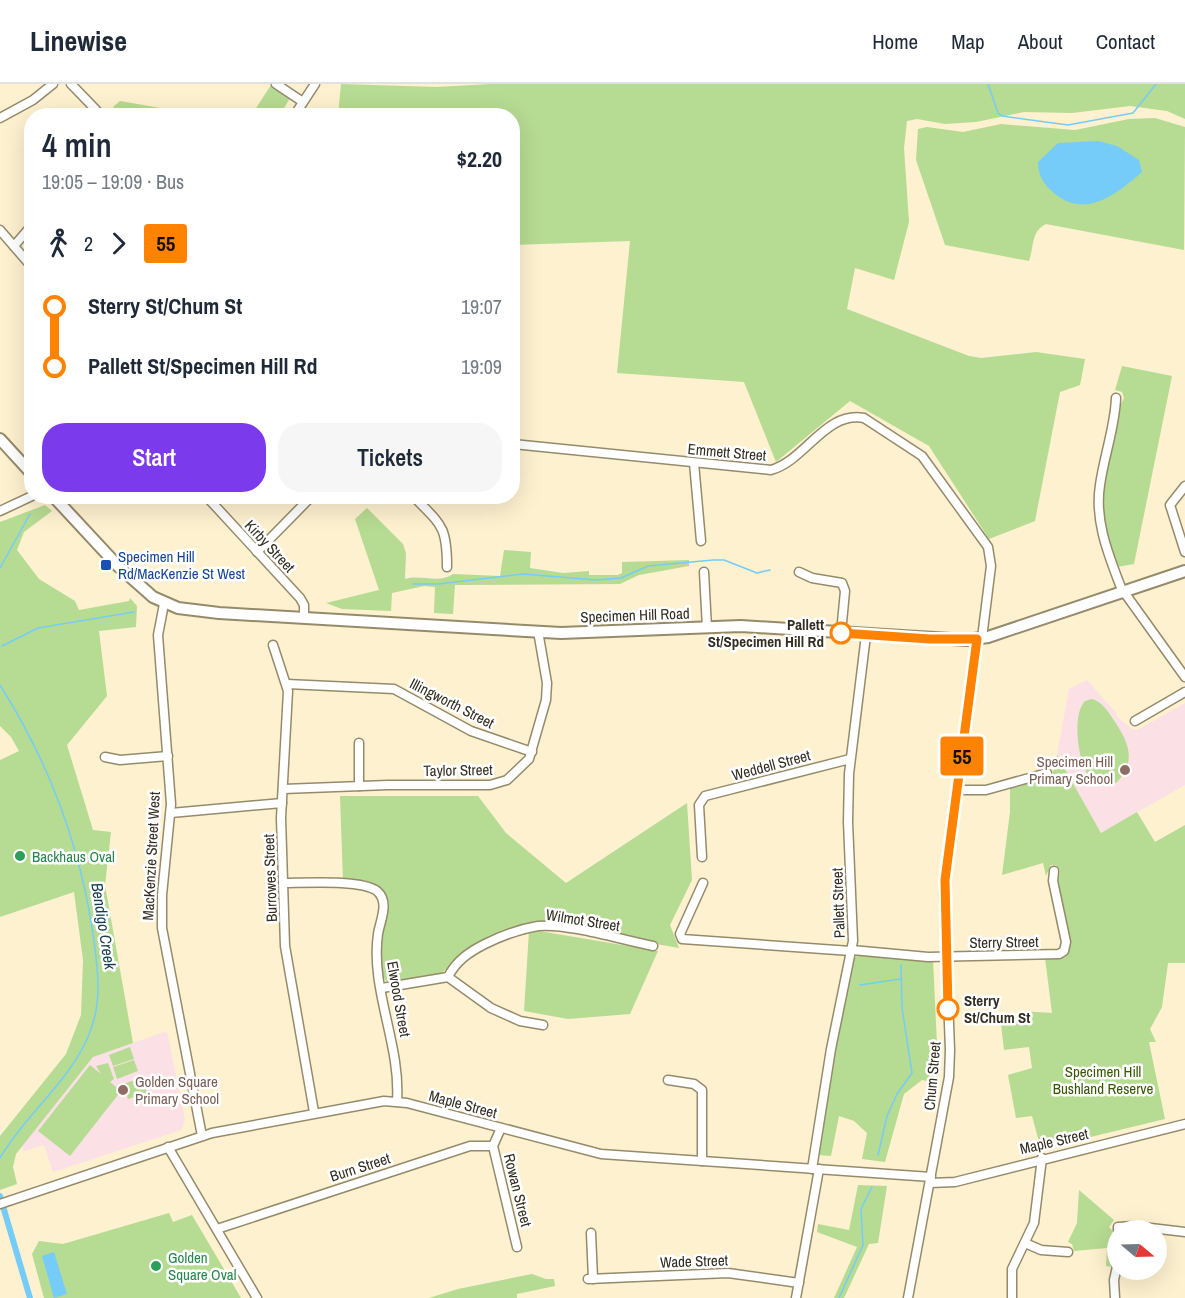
<!DOCTYPE html>
<meta charset="utf-8">
<style>
body{margin:0;font-family:"Archivo Narrow",sans-serif;background:#f6f6f7;color:#1f2937;height:100vh;display:flex;flex-direction:column;font-size:22px;white-space:nowrap}
*{box-sizing:border-box;margin:0}
p{font-size:20px;color:#747a83}
.icon{flex:none;width:33px;height:33px;fill:none;stroke:currentColor;stroke-width:2;stroke-linecap:round;stroke-linejoin:round}
.map{position:relative;flex:1;overflow:hidden}
.panel{position:absolute;left:24px;top:24px;width:496px;height:396px;display:flex;flex-direction:column;background:#fff;border-radius:24px;box-shadow:0 6px 24px #0002}
.panel>*{flex:none}
.badge{padding:0 12px;border-radius:4px;font-size:21px;line-height:39px}
.needle{width:39px;rotate:109deg}
.controls{position:absolute;left:1107px;top:1136px;display:grid;gap:12px}
.controls a{display:grid;place-items:center;width:60px;height:60px;border-radius:50%;background:#fff;box-shadow:0 6px 24px #0002;font-size:30px}
.map>.badge{position:absolute;translate:-50% -50%;box-shadow:0 0 0 3px #fff}
.legs{display:flex;align-items:center;gap:9px;height:66px;padding:0 18px;font-size:20px}
.legs p{margin-inline-start:auto}
.summary{display:flex;align-items:center;justify-content:space-between;height:102px;padding:0 18px}
h1{font-size:33px;font-weight:600;line-height:45px}
.action{display:flex;gap:12px;margin-top:auto;padding:12px 18px}
.action a{flex:1;height:69px;border-radius:24px;background:#7c3aed;color:#fff;font-size:24px;font-weight:600;line-height:69px;text-align:center}
.action a+a{background:#f6f6f7;color:#1f2937}
ul{padding:0 18px;list-style:none}
li{display:flex;align-items:center;gap:21px;height:60px;font-size:22px}
li i{display:grid;place-items:center;width:9px;height:100%;margin:0 8px;background:currentColor}
li i::after{content:'';width:15px;height:15px;margin:-8px;border:4px solid;border-radius:50%;background:#fff}
li p{margin-inline-start:auto}
li:first-child i{background:linear-gradient(#0000 50%,currentColor 0)}
li:last-child i{background:linear-gradient(currentColor 50%,#0000 0)}
header{display:flex;align-items:center;gap:36px;box-sizing:border-box;height:84px;padding:0 30px;background:#fff;border-bottom:2px solid #e0e1e3}
header strong{font-size:28px}
nav{display:flex;gap:33px;margin-inline-start:auto;font-size:21px}
.map>svg:first-child{display:block}
.education{fill:#fbe0e5}
.green{fill:#b6db92}
.water{fill:#76ccf9}
.lines{fill:none;stroke-linecap:round;stroke-linejoin:round}
.stream{stroke:#76ccf9;stroke-width:1.5}
.canal{stroke:#76ccf9;stroke-width:6}
.minor-casing{stroke:#958b6b;stroke-width:11}
.major-casing{stroke:#958b6b;stroke-width:14}
.minor{stroke:#fff;stroke-width:8}
.major{stroke:#fff;stroke-width:10}
.line-1-casing{stroke:#fff;stroke-width:14}
.line-1{stroke:#ff8200;stroke-width:9}
.transit-dot{fill:#1a4fb4;stroke:#fff;stroke-width:2}
.stop-1-dot{fill:#fff;stroke:#ff8200;stroke-width:3}
.education-dot{fill:#8d6e63;stroke:#fff;stroke-width:2}
.leisure-dot{fill:#2e9e5b;stroke:#fff;stroke-width:2}
.labels{text-anchor:middle;dominant-baseline:central;stroke-width:5;stroke-linejoin:round;paint-order:stroke}
.street-label{font-size:15px;fill:#332e21;stroke:#fff}
.transit-label{font-size:15px;fill:#164399;stroke:#fff;text-anchor:start}
.stop-label{font-size:15px;font-weight:bold;fill:#332e21;stroke:#fff;text-anchor:end}
.education-label{font-size:15px;fill:#785e54;stroke:#fff;text-anchor:end}
.leisure-label{font-size:15px;fill:#27864d;stroke:#fff;text-anchor:start}
.park-label{font-size:15px;fill:#365605;stroke:#fff}
.water-label{font-size:16px;font-style:italic;fill:#173d50;stroke:#fff}
</style>
<header>
<strong>Linewise</strong>
<nav><a>Home</a><a>Map</a><a>About</a><a>Contact</a></nav>
</header>
<div class="map">
<svg width="1185" height="1214" viewBox="0 0 1185 1214">
<rect width="100%" height="100%" fill="#fdf1cf"/>
<g class="education">
<polygon points="1087,596 1117,630 1116,632 1132,645 1137,646 1185,619 1185,701 1101,749 1057,671 1069,605"/>
<polygon points="167,947 185,1036 181,1046 53,1088 44,1061 24,1067 22,1062 93,973"/>
</g>
<g class="green">
<polygon points="341,0 436,3 491,0 1185,0 1185,35 1167,27 1130,22 1072,29 1024,28 976,38 945,40 917,35 907,37 904,64 909,138 894,196 855,184 847,225 969,272 981,274 1036,268 1085,275 1080,301 1060,308 1035,437 989,455 929,362 850,317 776,378 744,298 617,289 630,157 513,161 513,32 338,31"/>
<polygon points="271,1 290,14 280,31 251,32"/>
<polygon points="120,17 201,31 161,31 134,25 129,31 121,31 113,23"/>
<path d="M1155,34L1185,43L1184,166L1046,140C1031,147 1034,163 1029,177L945,161L916,76L918,45L927,43L963,48L1001,40L1075,46L1129,35Z"/>
<polygon points="1122,282 1172,292 1134,480 1117,483 1105,446 1102,415 1119,324 1124,314 1122,308 1115,306"/>
<polygon points="45,421 52,427 24,448 17,466 39,495 75,517 79,526 129,517 130,514 137,522 136,543 99,547 107,612 67,661 93,746 111,748 105,801 133,959 93,973 16,1070 13,1083 17,1100 0,1106 0,1052 66,970 81,931 83,876 74,808 0,833 0,676 19,667 11,653 0,642 0,438"/>
<path d="M367,424L403,460L406,469L405,495C421,490 439,500 453,490L500,492L504,466L531,468L530,484L563,489L589,487V491H618L622,489V478L689,476V482L639,491L620,500L455,501L453,530L434,529L435,503L424,502L392,509L391,527L342,525L326,519L379,506L355,435Z"/>
<path d="M1092,615C1102,618 1107,626 1113,635C1128,657 1138,677 1116,699C1110,700 1099,702 1093,697C1078,685 1071,631 1085,617Z"/>
<polygon points="1057,671 1101,749 1137,728 1155,758 1185,741 1185,879 1168,879 1162,923 1150,945 1156,958 1149,958 1165,1035 1041,1065 1032,1032 1016,1034 1008,991 1032,984 1029,963 1004,966 1001,940 1021,937 1021,927 1052,929 1045,874 1062,872 1065,835 1057,801 1060,786 1056,781 1051,781 1046,792 1043,779 1002,791 1010,728 1010,704 1052,693"/>
<path d="M340,712H478L506,749L566,799L687,719L692,796L670,841L679,864L537,839L460,871L441,890L388,899C364,876 405,813 376,802C366,798 353,798 343,797Z"/>
<polygon points="529,847 539,847 658,867 630,930 568,935 524,927"/>
<polygon points="860,870 933,876 937,960 935,999 922,996 904,1010 885,1078 862,1075 867,1049 854,1037 839,1032 831,1072 818,1071 834,963 853,875"/>
<polygon points="130,963 134,975 113,982 109,971"/>
<polygon points="134,976 138,987 117,995 113,983"/>
<polygon points="108,979 114,995 110,998 121,1007 70,1072 38,1047 90,981 101,990 96,982"/>
<polygon points="141,994 147,1009 128,1015 123,1000"/>
<polygon points="858,1101 887,1102 878,1159 869,1160 844,1214 834,1214 857,1163 817,1148 818,1140 849,1146"/>
<polygon points="1079,1106 1114,1136 1109,1143 1115,1150 1114,1183 1106,1182 1107,1164 1074,1167 1072,1160 1068,1158 1077,1139"/>
<polygon points="169,1129 173,1138 192,1131 241,1214 44,1214 32,1170 39,1157 63,1160"/>
<polygon points="532,1190 546,1195 554,1195 555,1202 517,1210 517,1214 429,1214 458,1205"/>
</g>
<g class="water">
<path d="M1098,57L1117,62L1139,76L1142,88C1117,110 1086,135 1055,110C1044,101 1038,92 1038,78L1058,59Z"/>
<polygon points="54,1168 67,1210 54,1214 42,1172"/>
</g>
<g class="lines">
<g class="stream">
<polyline points="988,0 998,29 1002,32 1068,41 1133,29 1156,0"/>
<polyline points="0,484 30,430"/>
<polyline points="413,500 438,500 523,490 596,496 621,494 648,482 713,476 724,476 757,489 770,486"/>
<polyline points="2,562 38,544 134,528"/>
<path d="M0,601C48,677 80,761 93,850C98,886 103,919 88,953C68,999 25,1031 0,1074"/>
<polyline points="860,901 900,895"/>
<polyline points="878,1071 887,1032 897,1010 912,989 902,924 901,881"/>
<polyline points="839,1214 863,1161 861,1125 872,1103"/>
</g>
<polyline class="canal" points="0,1112 30,1214"/>
<defs>
<g id="minor">
<polyline points="71,0 102,32"/>
<polyline points="276,0 303,18"/>
<polyline points="294,32 315,0"/>
<polyline points="0,34 33,16 53,0"/>
<polyline points="0,146 31,182"/>
<polyline points="14,162 32,141"/>
<path d="M1116,314C1115,343 1104,372 1100,401C1094,439 1110,474 1123,509"/>
<path d="M513,360L771,386C806,376 825,327 864,334L922,372L988,463L991,482L982,554"/>
<polyline points="694,379 701,457"/>
<polyline points="1185,402 1170,421 1185,468"/>
<polyline points="206,412 300,514 304,521 304,534"/>
<path d="M413,412C441,441 447,441 447,483"/>
<polyline points="0,427 32,412"/>
<polyline points="257,468 312,412"/>
<polyline points="704,488 707,544"/>
<polyline points="799,488 812,494 842,499 845,507 841,549"/>
<polyline points="1124,508 1185,593"/>
<polyline points="164,520 158,551 171,720 162,811 162,844 202,1052"/>
<polyline points="273,561 288,607 281,734 285,862 314,1028"/>
<polyline points="287,600 394,605 471,647 532,668"/>
<polyline points="1135,637 1185,608"/>
<polyline points="105,673 120,676 168,672"/>
<polyline points="359,702 359,659"/>
<polyline points="283,705 388,701 490,701 507,696 529,675 546,616 547,599 538,547"/>
<polyline points="957,706 986,706 1047,689"/>
<polyline points="171,729 282,719"/>
<polyline points="702,773 699,721 705,712 850,675"/>
<path d="M283,799C303,799 362,795 377,807C390,818 380,837 378,850C370,905 401,961 397,1017"/>
<polyline points="703,799 680,850 682,855 851,867"/>
<polyline points="852,866 928,873 1059,870 1064,867 1066,858 1053,797 1054,787"/>
<path d="M448,893C456,877 469,868 485,860C501,852 520,845 538,842C568,839 622,856 653,862"/>
<polyline points="382,904 448,893 491,924 520,937 543,941"/>
<polyline points="668,996 694,1000 702,1006 702,1077"/>
<polyline points="493,1062 517,1163"/>
<polyline points="168,1063 257,1214"/>
<polyline points="812,1085 831,965 853,857 848,738 849,690 866,551"/>
<polyline points="930,1099 955,1098 1185,1040"/>
<polyline points="0,1120 212,1049 384,1017 407,1019 601,1070 931,1093"/>
<polyline points="217,1145 470,1062 493,1062 501,1044"/>
<polyline points="1118,1146 1118,1143 1134,1142 1185,1148"/>
<polyline points="591,1149 593,1195"/>
<polyline points="1025,1159 1041,1166 1068,1168"/>
<polyline points="588,1195 728,1189 799,1199"/>
<polyline points="796,1214 819,1085"/>
<polyline points="908,1214 949,993 950,966 944,808 977,555"/>
<polyline points="1012,1214 1012,1185 1034,1139 1042,1074"/>
<polyline points="1115,1214 1114,1196 1118,1178"/>
</g>
<g id="major">
<polyline points="0,355 32,390"/>
<polyline points="53,412 118,482 153,513 178,524 219,529 561,549 741,542 967,556 988,553 1185,487"/>
</g>
</defs>
<use href="#minor" class="minor-casing"/>
<use href="#major" class="major-casing"/>
<use href="#minor" class="minor"/>
<use href="#major" class="major"/>
</g>
<g class="lines">
<defs>
<polyline id="line-1" points="841,549 930,555 977,555 945,796 948,925"/>
</defs>
<use href="#line-1" class="line-1-casing"/>
<use href="#line-1" class="line-1"/>
</g>
<rect class="transit-dot" x="100" y="475" width="12" height="12" rx="3"/>
<g class="stop-1-dot">
<circle cx="841" cy="549" r="10"/>
<circle cx="948" cy="925" r="10"/>
</g>
<g class="education-dot">
<circle cx="1125" cy="686" r="6"/>
<circle cx="123" cy="1006" r="6"/>
</g>
<g class="leisure-dot">
<circle cx="20" cy="772" r="6"/>
<circle cx="156" cy="1182" r="6"/>
</g>
<g class="labels">
<g class="street-label">
<text transform="translate(727 368) rotate(5)">Emmett Street</text>
<text transform="translate(270 462) rotate(47)">Kirby Street</text>
<text transform="translate(635 531) rotate(-2)">Specimen Hill Road</text>
<text transform="translate(452 619) rotate(27)">Illingworth Street</text>
<text transform="translate(771 681) rotate(-15)">Weddell Street</text>
<text transform="translate(458 686) rotate(-1)">Taylor Street</text>
<text transform="translate(151 772) rotate(-87)">MacKenzie Street West</text>
<text transform="translate(270 794) rotate(-92)">Burrowes Street</text>
<text transform="translate(838 819) rotate(-92)">Pallett Street</text>
<text transform="translate(583 836) rotate(9)">Wilmot Street</text>
<text transform="translate(1004 858) rotate(-1)">Sterry Street</text>
<text transform="translate(399 915) rotate(80)">Elwood Street</text>
<text transform="translate(932 992) rotate(-85)">Chum Street</text>
<text transform="translate(463 1020) rotate(15)">Maple Street</text>
<text transform="translate(1054 1057) rotate(-13)">Maple Street</text>
<text transform="translate(360 1083) rotate(-18)">Burn Street</text>
<text transform="translate(518 1106) rotate(76)">Rowan Street</text>
<text transform="translate(694 1177) rotate(-2)">Wade Street</text>
</g>
<g class="transit-label">
<text x="118" y="472">Specimen Hill<tspan x="118" dy="17">Rd/MacKenzie St West</tspan></text>
</g>
<g class="stop-label">
<text x="824" y="540">Pallett<tspan x="824" dy="17">St/Specimen Hill Rd</tspan></text>
<text x="964" y="916" text-anchor="start">Sterry<tspan x="964" dy="17">St/Chum St</tspan></text>
</g>
<g class="education-label">
<text x="1113" y="677">Specimen Hill<tspan x="1113" dy="17">Primary School</tspan></text>
<text x="135" y="997" text-anchor="start">Golden Square<tspan x="135" dy="17">Primary School</tspan></text>
</g>
<g class="leisure-label">
<text x="32" y="772">Backhaus Oval</text>
<text x="168" y="1173">Golden<tspan x="168" dy="17">Square Oval</tspan></text>
</g>
<g class="park-label">
<text x="1103" y="987">Specimen Hill<tspan x="1103" dy="17">Bushland Reserve</tspan></text>
</g>
<g class="water-label">
<text transform="translate(104 842) rotate(81)">Bendigo Creek</text>
</g>
</g>
</svg>
<div class="controls">
<a><svg class="needle" viewBox="-14 -14 28 28"><path d="M0-13l5 13h-10z" fill="#e53935"/><path d="M0 13l5-13h-10z" fill="#747a83"/></svg></a>
</div>
<b class="badge" style="left:962px;top:672px;background:#ff8200;color:#111">55</b>
<section class="panel">
<div class="summary"><div><h1>4 min</h1><p>19:05 – 19:09 · Bus</p></div><b>$2.20</b></div>
<div class="legs"><svg class="icon" aria-label="walk" viewBox="0 0 24 24"><circle cx="13" cy="4" r="2"/><path d="M13 8l-2 6 4 7M11 14l-3 7M7 12l3-4h3l4 4"/></svg>2<svg class="icon" aria-label="forward" viewBox="0 0 24 24"><path d="M9 5l7 7-7 7"/></svg><b class="badge" style="background:#ff8200;color:#111">55</b></div>
<ul>
<li><i style="color:#ff8200"></i><b>Sterry St/Chum St</b><p>19:07</p></li>
<li><i style="color:#ff8200"></i><b>Pallett St/Specimen Hill Rd</b><p>19:09</p></li>
</ul>
<div class="action"><a>Start</a><a>Tickets</a></div>
</section>
</div>
